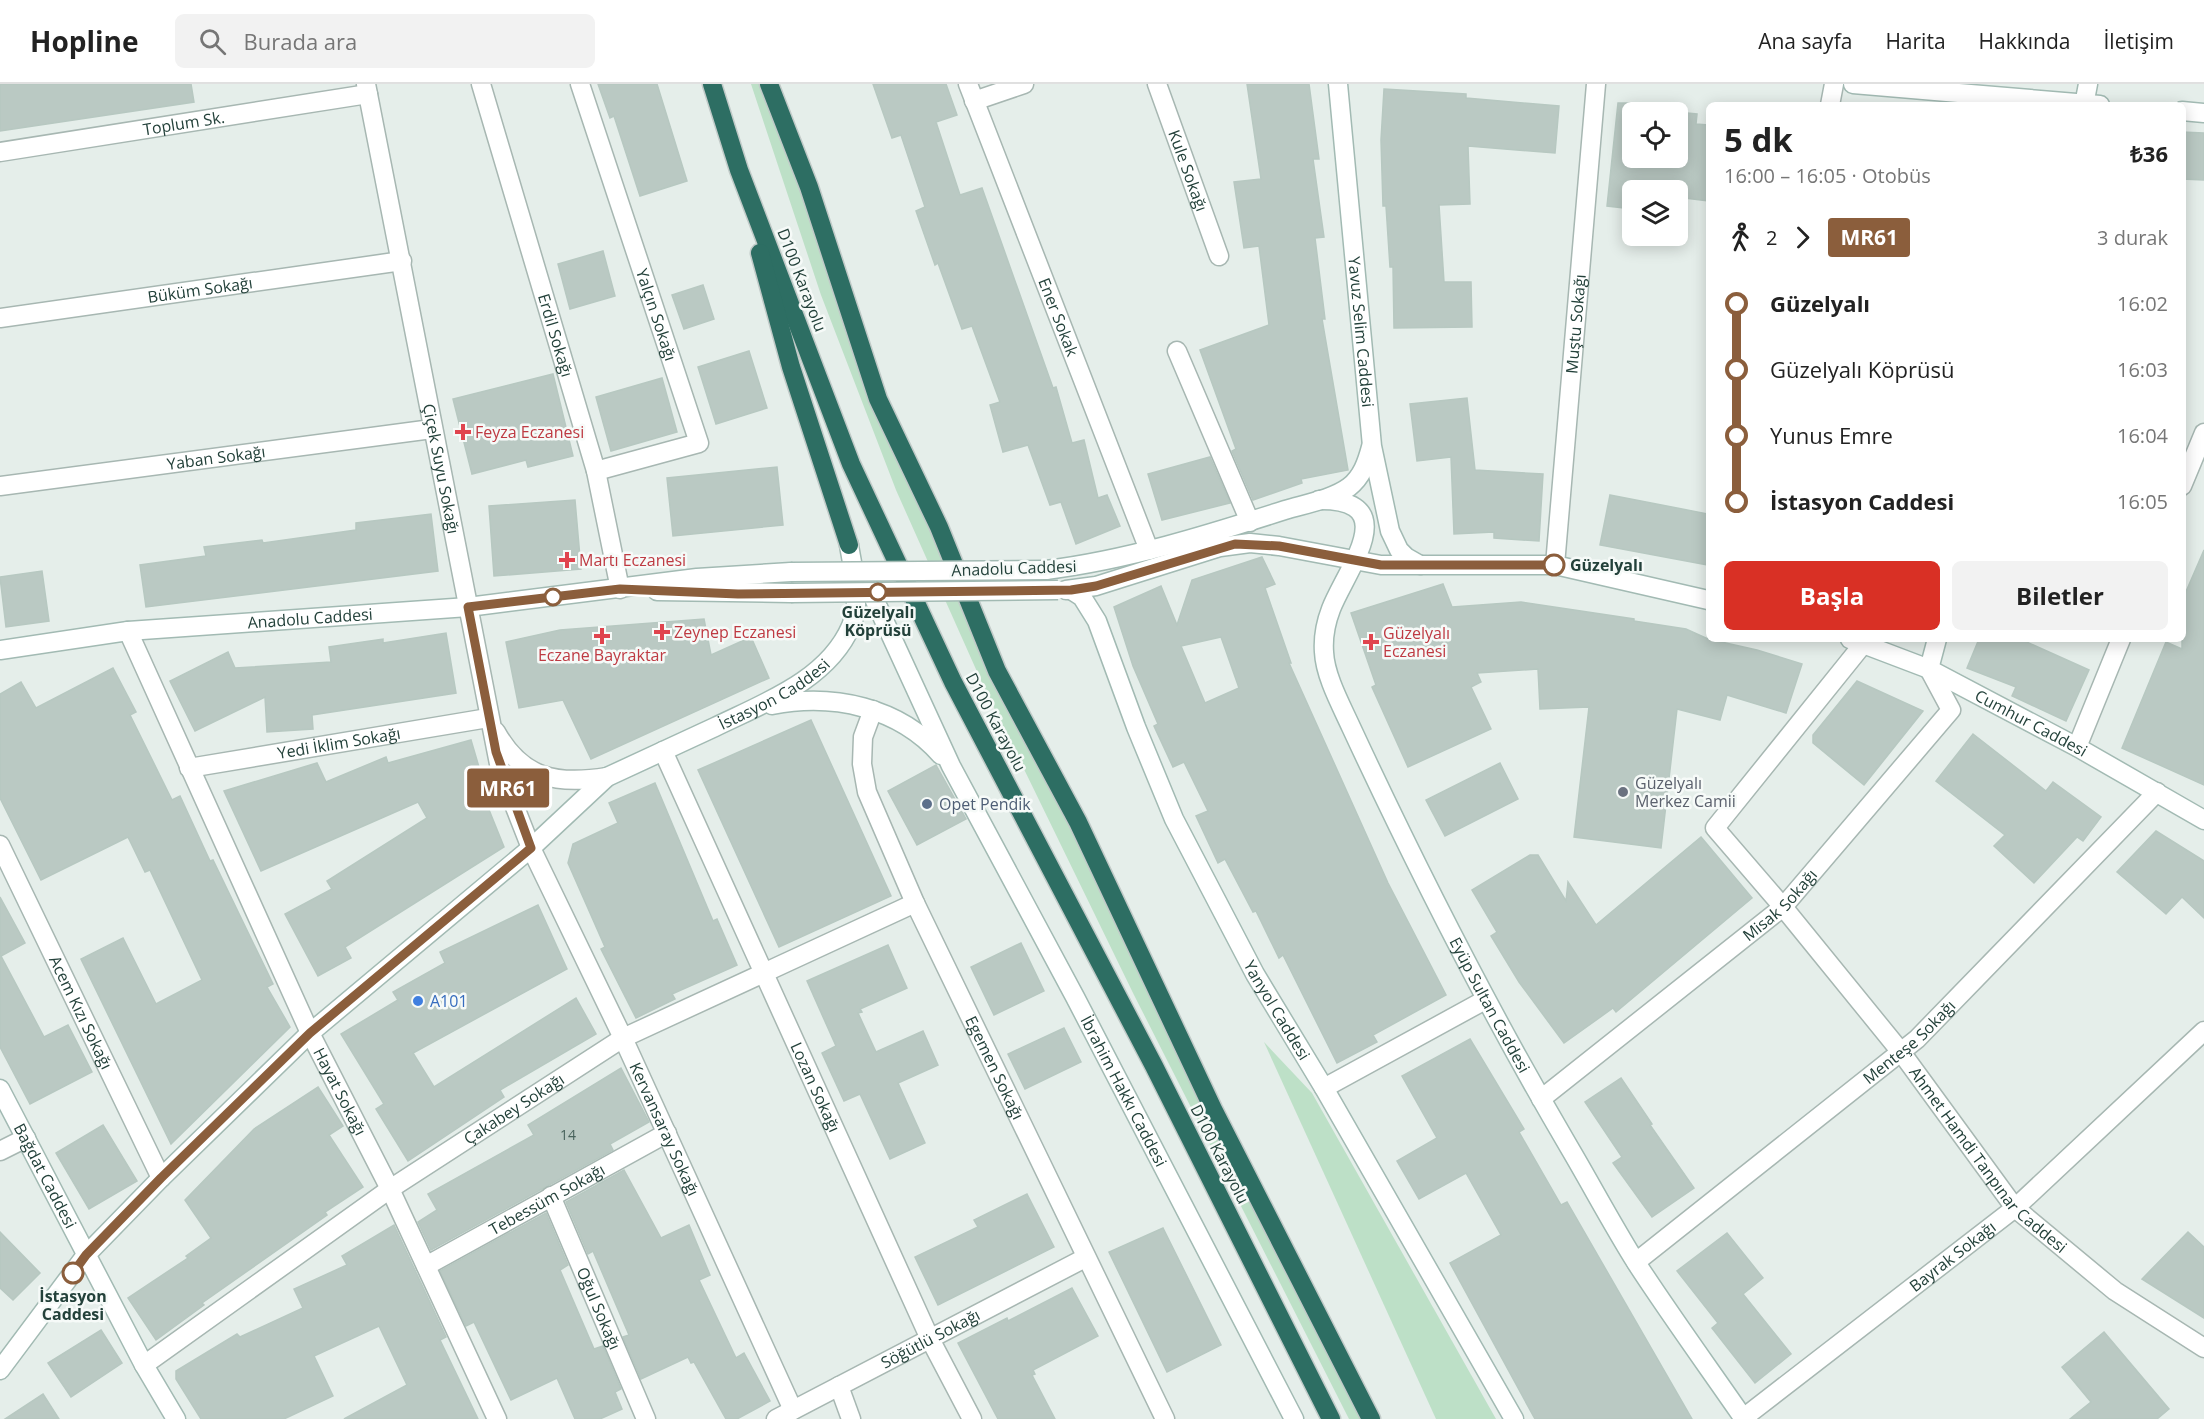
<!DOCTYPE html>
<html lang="tr">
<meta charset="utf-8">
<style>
body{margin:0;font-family:"Open Sans",sans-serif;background:#f2f2f2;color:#222;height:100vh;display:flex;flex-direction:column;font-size:22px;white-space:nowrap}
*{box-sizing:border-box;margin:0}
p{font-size:20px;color:#767676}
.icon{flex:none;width:33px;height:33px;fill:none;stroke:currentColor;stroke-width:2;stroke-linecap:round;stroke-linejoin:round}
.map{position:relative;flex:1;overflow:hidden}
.drawer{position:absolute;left:1706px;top:18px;width:480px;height:540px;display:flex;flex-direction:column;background:#fff;border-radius:9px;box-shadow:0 3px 15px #0003}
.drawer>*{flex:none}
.badge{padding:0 12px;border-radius:4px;font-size:21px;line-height:39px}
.controls{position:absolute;left:1622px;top:18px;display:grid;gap:12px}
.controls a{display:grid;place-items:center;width:66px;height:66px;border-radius:9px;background:#fff;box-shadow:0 3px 15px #0003;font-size:30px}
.map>.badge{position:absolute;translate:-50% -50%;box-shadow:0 0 0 3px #fff}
.legs{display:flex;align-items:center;gap:9px;height:66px;padding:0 18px;font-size:20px}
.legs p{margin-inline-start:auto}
.summary{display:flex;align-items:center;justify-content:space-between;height:102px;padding:0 18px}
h1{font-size:33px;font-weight:700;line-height:45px}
.button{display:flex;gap:12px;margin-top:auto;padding:12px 18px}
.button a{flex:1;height:69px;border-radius:9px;background:#d93025;color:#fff;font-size:24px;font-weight:700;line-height:69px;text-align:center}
.button a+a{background:#f2f2f2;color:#222}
ul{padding:0 18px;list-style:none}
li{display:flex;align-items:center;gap:21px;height:66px;font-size:22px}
li i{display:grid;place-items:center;width:9px;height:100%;margin:0 8px;background:currentColor}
li i::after{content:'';width:15px;height:15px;margin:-8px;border:4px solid;border-radius:50%;background:#fff}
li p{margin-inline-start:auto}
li:first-child i{background:linear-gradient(#0000 50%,currentColor 0)}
li:last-child i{background:linear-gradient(currentColor 50%,#0000 0)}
header{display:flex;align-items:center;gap:36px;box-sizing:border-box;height:84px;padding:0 30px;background:#fff;border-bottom:2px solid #e0e0e0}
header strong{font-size:28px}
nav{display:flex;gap:33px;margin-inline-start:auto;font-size:21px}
.search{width:420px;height:54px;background:#f2f2f2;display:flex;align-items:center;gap:15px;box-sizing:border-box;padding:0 21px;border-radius:9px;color:#767676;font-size:22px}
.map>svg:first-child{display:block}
.green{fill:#bde0c7}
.building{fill:#bac9c3;stroke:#b7c8c1;stroke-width:1.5;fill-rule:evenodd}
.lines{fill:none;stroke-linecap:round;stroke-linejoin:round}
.street-casing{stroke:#a7b7b2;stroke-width:21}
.secondary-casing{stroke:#a2bab3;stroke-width:21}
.highway-casing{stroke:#c1cac8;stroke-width:21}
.street{stroke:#fff;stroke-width:18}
.secondary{stroke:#fff;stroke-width:18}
.highway{stroke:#2d6e63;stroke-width:18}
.secondary-bridge-casing{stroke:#a2bab3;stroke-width:21;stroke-linecap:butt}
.secondary-bridge{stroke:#fff;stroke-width:18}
.line-1-casing{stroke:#fff;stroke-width:14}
.line-1{stroke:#8b5e3c;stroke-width:9}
.health-dot{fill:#e0444e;stroke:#f6faf8;stroke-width:2}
.stop-1-dot{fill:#fff;stroke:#8b5e3c;stroke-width:3}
.worship-dot{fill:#6b7280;stroke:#f6faf8;stroke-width:2}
.service-dot{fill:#5c6f8a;stroke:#f6faf8;stroke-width:2}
.shop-dot{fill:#3f7fe0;stroke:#f6faf8;stroke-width:2}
.labels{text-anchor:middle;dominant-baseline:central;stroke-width:5;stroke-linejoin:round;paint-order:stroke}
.number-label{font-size:14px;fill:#49635c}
.street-label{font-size:16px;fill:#23413a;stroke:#f6faf8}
.health-label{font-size:16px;fill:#be3a42;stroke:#f6faf8;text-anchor:start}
.stop-label{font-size:16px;font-weight:bold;fill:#23413a;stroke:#f6faf8}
.worship-label{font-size:16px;fill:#5b616d;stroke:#f6faf8;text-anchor:start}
.service-label{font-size:16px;fill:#4e5e75;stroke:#f6faf8;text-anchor:start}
.shop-label{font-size:16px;fill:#366cbe;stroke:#f6faf8;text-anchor:start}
</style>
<header>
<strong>Hopline</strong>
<div class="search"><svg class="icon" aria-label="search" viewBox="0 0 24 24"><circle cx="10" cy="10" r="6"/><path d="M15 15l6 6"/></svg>Burada ara</div>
<nav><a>Ana sayfa</a><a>Harita</a><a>Hakkında</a><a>İletişim</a></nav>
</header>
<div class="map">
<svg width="2204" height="1335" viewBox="0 0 2204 1335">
<rect width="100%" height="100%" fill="#e5eeea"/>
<g class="green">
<polygon points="751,0 770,0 793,79 1003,603 1093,793 1368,1335 1349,1335 1134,911 983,601 896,406 821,211"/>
<polygon points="1264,958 1312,1009 1496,1335 1436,1335"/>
</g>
<g class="building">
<polygon points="0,0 191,0 194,18 0,47"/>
<polygon points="598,0 657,0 687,97 640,112 614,32 610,34"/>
<polygon points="873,0 946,0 957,31 936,38 960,111 982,104 1053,304 1056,303 1072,359 1084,356 1098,414 1107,411 1120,442 1076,460 1061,418 1050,421 1028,361 1003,368 990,321 1000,318 972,242 962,245 938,179 935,181 916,127 925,123 901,51 892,54"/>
<polygon points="1247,0 1309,0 1319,75 1313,75 1324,153 1315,154 1325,235 1322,235 1348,386 1301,395 1302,399 1253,416 1232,367 1236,365 1200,266 1269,241 1259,162 1244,164 1234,98 1261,95"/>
<polygon points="1384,5 1466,10 1466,14 1559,22 1555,69 1468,62 1470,120 1439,121 1444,198 1471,198 1472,243 1394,244 1393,183 1390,183 1386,122 1383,122 1381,56"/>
<polygon points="1618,19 1632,19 1632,74 1677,74 1677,28 1697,30 1696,40 1708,41 1708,117 1677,113 1677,106 1632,106 1632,125 1607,122"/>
<polygon points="2182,48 2204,49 2204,96 2182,95"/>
<polygon points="603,167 615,212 570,225 558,180"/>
<polygon points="703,201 714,235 684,245 672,211"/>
<polygon points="749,267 767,324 716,340 698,283"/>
<polygon points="553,290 573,372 528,383 526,376 472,390 453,315"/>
<polygon points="662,294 677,348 611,367 596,313"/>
<polygon points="1467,314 1475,386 1543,390 1539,457 1494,454 1494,448 1454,450 1451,373 1417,377 1410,320"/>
<polygon points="1210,373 1230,419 1162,436 1148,390"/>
<polygon points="777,383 783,441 673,452 667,394"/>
<polygon points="1610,411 1708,430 1708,481 1600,461"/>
<polygon points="575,416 581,485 494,492 489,422"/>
<polygon points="431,430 438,487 146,523 140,481 206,472 204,463 262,456 263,459 356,446 356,439"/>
<polygon points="2204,466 2204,701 2122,664 2166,558 2182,565 2182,517"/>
<path d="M1262,473L1275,500L1265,504L1291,579H1289L1388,799L1446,911L1373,951L1377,958L1337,979L1283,871L1279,874L1256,827L1253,828L1225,775L1218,779L1196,732L1208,727L1184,678L1173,683L1154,642L1158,640L1133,582L1114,523L1161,502L1177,541L1192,496ZM1221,553L1239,604L1205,619L1181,562Z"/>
<polygon points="42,487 49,537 6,543 0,493"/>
<polygon points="1443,500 1452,523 1521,518 1634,535 1634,537 1686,545 1708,555 1757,566 1802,580 1786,629 1727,611 1720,636 1677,625 1661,764 1574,753 1589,623 1540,625 1538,585 1477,589 1481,598 1471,603 1491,645 1408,683 1372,603 1376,601 1351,529"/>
<polygon points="704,535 711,571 751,553 769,594 591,675 563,616 519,624 506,558 560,546"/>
<polygon points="446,549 456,609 312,631 313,645 267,648 265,613 195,647 170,597 228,568 235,584 331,578 329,563 383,555 383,559"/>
<polygon points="1979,555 2020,555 2089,586 2066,637 2012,612 2016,603 1967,584"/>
<polygon points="113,584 136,628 130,631 172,716 180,712 210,777 213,776 273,900 267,903 290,943 171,1060 81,875 123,854 156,920 202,896 150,786 145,788 128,753 41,796 0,714 0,610 21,598 36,624"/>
<polygon points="1857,597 1923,627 1864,701 1813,659 1813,651"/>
<polygon points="811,636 891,812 779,863 698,686"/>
<polygon points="1973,650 2046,707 2053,698 2101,733 2083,757 2077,753 2034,799 1994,762 2005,751 1936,697"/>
<polygon points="471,656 484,700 479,701 504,763 345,863 351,874 318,892 285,830 332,805 327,797 427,734 418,718 261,787 224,707 317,679 326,698 386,673 388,679"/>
<polygon points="1500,679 1518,715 1445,752 1426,716"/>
<polygon points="936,681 966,735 917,761 888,707"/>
<polygon points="655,699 713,837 717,835 737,881 672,910 675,915 636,934 601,865 605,863 568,779 573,760 618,739 609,719"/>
<polygon points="2156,747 2204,777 2204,834 2182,813 2166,830 2117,788"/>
<polygon points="1701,753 1752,814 1616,928 1613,924 1564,959 1519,898 1491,852 1497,848 1472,806 1530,771 1538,771 1566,817 1568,798 1596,841"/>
<polygon points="0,813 25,859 1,872 44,953 68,941 92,988 30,1020 0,963"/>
<polygon points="538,821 567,885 413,969 434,1003 576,914 596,950 500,1006 504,1013 408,1077 376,1025 384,1020 341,950 398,916 393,908 445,879 440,868"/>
<polygon points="1021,859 1044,907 994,931 971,883"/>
<polygon points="888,861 907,904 860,925 862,928 858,929 876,968 923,947 938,981 898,999 925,1059 890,1075 860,1010 844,1017 822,969 836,962 807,897"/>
<polygon points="1064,944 1081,978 1025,1005 1008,970"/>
<polygon points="1470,955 1524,1045 1519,1048 1561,1121 1567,1118 1692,1335 1535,1335 1450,1179 1501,1151 1466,1089 1419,1115 1397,1077 1437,1054 1402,992"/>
<polygon points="621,984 649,1038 610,1060 613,1066 431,1166 418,1138 437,1126 428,1110 534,1051 528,1041"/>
<polygon points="1621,994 1652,1040 1650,1041 1694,1104 1652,1133 1613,1079 1622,1073 1585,1018"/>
<polygon points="318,1003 343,1042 329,1051 363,1103 325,1128 327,1131 202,1219 204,1221 156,1256 128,1214 188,1174 186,1172 211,1154 185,1116 254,1045"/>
<polygon points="103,1041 137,1097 89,1125 56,1069"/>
<polygon points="624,1086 661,1154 689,1141 710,1191 699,1196 736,1274 744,1269 770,1317 737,1335 726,1335 694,1278 691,1279 688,1273 641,1295 623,1253 629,1251 593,1167 588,1170 566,1118"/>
<polygon points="1027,1110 1054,1163 938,1221 915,1173 978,1143 974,1136"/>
<polygon points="546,1129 568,1181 560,1186 594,1265 603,1262 621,1305 615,1308 622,1325 600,1335 575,1335 557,1294 511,1316 474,1238 466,1242 440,1187"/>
<polygon points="394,1141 446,1253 440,1256 478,1335 344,1335 407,1301 379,1242 314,1272 333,1312 284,1335 201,1335 176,1295 176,1287 237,1250 240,1253 303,1224 294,1205 347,1181 342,1172"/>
<polygon points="1163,1144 1221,1261 1167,1288 1109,1168"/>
<polygon points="0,1148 40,1189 13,1216 0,1204"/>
<polygon points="2188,1148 2204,1163 2204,1234 2142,1195"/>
<polygon points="1727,1149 1763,1194 1743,1210 1791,1270 1755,1299 1712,1244 1718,1239 1677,1187"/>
<polygon points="1072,1204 1098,1252 1033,1286 1035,1290 1032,1291 1055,1335 998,1335 958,1259 1007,1234 1008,1237"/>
<polygon points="101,1246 122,1279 71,1313 48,1279"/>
<polygon points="2104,1248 2169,1325 2157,1335 2070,1335 2091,1318 2062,1283"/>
<polygon points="43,1310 59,1335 5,1335"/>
</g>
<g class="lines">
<defs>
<g id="street">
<path id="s1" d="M366,0L500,685L531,764L623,954L793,1326"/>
<path id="s2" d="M481,0L596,387L620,505"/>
<path id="s3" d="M580,0L699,359L596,387"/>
<path id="s4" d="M968,0L1149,466"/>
<path id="s5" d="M1157,0L1219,172"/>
<polyline points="974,17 1024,0"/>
<polyline points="1830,21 1834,0"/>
<path id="s6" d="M0,68L368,10"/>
<path id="s7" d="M0,234L402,177"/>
<polyline points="1177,267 1250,438"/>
<path id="s8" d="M0,402L432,345"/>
<polyline points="2182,402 2204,349"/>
<path id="s9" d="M1555,481L1596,0"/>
<path id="s10" d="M128,547L310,949L390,1105L497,1335"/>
<path id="s11" d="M1864,559L1715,744L1783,823L1901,968L2015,1124L2115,1207L2204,1264"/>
<path id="s12" d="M873,626L863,653L862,680L867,708L915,819L1165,1335"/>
<path d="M496,648C522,695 557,701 607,693"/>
<polyline points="2077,663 2121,555"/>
<path id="s13" d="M663,667L930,1255L972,1335"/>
<path id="s14" d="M189,684L488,634"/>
<path id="s15" d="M0,761L161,1094"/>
<polyline points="1324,1004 1485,916"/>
<path id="s16" d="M1541,1015L1783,823L1951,626L1929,585"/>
<polyline points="0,1067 26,1054"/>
<path id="s17" d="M551,1112L646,1335"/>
<path id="s18" d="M1636,1178L1917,955L2157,708"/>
<path id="s19" d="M426,1182L667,1049"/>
<path id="s20" d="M144,1281L390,1105L623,954L915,819"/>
<polyline points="839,1302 851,1335"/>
<path id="s21" d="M776,1335L1085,1174"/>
<path id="s22" d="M1742,1335L2015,1124L2204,947"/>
</g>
<g id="secondary">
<path id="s23" d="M1338,0L1372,362L1390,447L1399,466L1406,473L1420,481"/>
<polyline points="1853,0 2100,21"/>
<polyline points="2084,21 2088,0"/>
<polyline points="2182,27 2204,29"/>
<path id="s24" d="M1319,416C1405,415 1346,486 1331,525C1326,538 1323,554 1324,568C1325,592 1341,621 1351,643C1418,787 1489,927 1569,1063C1592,1102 1613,1142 1637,1180C1671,1232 1708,1283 1744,1335"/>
<path d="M1046,486C1127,476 1207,451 1285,426C1305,420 1333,415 1349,403C1362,393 1367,378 1371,363"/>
<path id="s25" d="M865,495L951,682L1075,913L1294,1335"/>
<polyline points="1066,506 1096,502 1220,463 1250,459 1279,462 1381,481 1555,481 1708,516"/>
<path id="s26" d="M1071,506L1082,513L1097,537L1136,643L1174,735L1255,890L1324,1004L1514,1335"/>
<polyline points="657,507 791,509"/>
<path id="s27" d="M1850,555L1929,585L2077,663L2204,736"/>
<path id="s28" d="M0,566L128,547L468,523L697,494L791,488"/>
<polyline points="1929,585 1937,555"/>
<path d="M772,621C833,609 899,623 941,671"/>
<path id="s29" d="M0,1005L144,1281L176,1335"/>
<path id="s30" d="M0,1286L86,1171L161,1094L310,949L531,764L607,693C643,676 679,660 715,643C764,619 828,596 851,542C862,517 853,487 849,461"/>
</g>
<g id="highway">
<polyline points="712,0 739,86 851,380 953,598 1154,982 1331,1335"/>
<polyline points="769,0 809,103 878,315 939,443 997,587 1078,738 1213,1025 1371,1335"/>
<polyline points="760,169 791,283 849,461"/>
</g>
</defs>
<use href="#street" class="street-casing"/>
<use href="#secondary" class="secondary-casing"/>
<use href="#highway" class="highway-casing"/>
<use href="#street" class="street"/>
<use href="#secondary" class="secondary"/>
<use href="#highway" class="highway"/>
<defs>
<g id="secondary-bridge">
<polyline points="791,488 1046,486"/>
<polyline points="791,509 1058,506"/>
</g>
</defs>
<use href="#secondary-bridge" class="secondary-bridge-casing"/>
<use href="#secondary-bridge" class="secondary-bridge"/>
</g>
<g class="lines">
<defs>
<polyline id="line-1" points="73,1189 86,1171 161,1094 310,949 531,764 496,668 468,523 620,505 738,510 1071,506 1096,502 1235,460 1279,462 1381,481 1554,481"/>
</defs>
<use href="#line-1" class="line-1-casing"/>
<use href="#line-1" class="line-1"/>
</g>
<g class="health-dot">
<path d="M460 339h6v6h6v6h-6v6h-6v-6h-6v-6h6z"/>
<path d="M564 467h6v6h6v6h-6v6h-6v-6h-6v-6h6z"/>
<path d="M659 539h6v6h6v6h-6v6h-6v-6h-6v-6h6z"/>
<path d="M599 543h6v6h6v6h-6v6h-6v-6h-6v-6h6z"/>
<path d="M1368 549h6v6h6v6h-6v6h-6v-6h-6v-6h6z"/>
</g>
<g class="stop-1-dot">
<circle cx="1554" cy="481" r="10"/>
<circle cx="878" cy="508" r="8"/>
<circle cx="553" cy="513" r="8"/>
<circle cx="73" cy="1189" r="10"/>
</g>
<circle class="worship-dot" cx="1623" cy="708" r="6"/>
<circle class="service-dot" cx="927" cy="720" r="6"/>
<circle class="shop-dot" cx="418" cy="917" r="6"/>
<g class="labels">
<g class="number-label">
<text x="568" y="1050">14</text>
</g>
<g class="street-label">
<text stroke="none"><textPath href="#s6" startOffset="186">Toplum Sk.</textPath></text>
<text stroke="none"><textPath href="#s5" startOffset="92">Kule Sokağı</textPath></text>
<text transform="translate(802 196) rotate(69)">D100 Karayolu</text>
<text stroke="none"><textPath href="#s7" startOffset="202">Büküm Sokağı</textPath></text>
<text stroke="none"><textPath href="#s3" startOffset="243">Yalçın Sokağı</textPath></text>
<text stroke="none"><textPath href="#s4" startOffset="250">Ener Sokak</textPath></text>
<text stroke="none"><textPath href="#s9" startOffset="242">Muştu Sokağı</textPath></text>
<text stroke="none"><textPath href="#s23" startOffset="249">Yavuz Selim Caddesi</textPath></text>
<text stroke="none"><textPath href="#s2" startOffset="262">Erdil Sokağı</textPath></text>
<text stroke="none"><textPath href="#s8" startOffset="218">Yaban Sokağı</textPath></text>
<text stroke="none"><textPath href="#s1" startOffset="392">Çiçek Suyu Sokağı</textPath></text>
<text transform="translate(1014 484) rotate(-2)">Anadolu Caddesi</text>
<text stroke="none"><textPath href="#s28" startOffset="312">Anadolu Caddesi</textPath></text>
<text stroke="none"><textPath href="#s30" startOffset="1038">İstasyon Caddesi</textPath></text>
<text transform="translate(996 638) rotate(62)">D100 Karayolu</text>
<text stroke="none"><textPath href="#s27" startOffset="200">Cumhur Caddesi</textPath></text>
<text stroke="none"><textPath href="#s14" startOffset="152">Yedi İklim Sokağı</textPath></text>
<text stroke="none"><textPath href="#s16" startOffset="308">Misak Sokağı</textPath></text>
<text stroke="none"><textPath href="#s24" startOffset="584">Eyüp Sultan Caddesi</textPath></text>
<text stroke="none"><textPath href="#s26" startOffset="471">Yanyol Caddesi</textPath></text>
<text stroke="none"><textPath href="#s15" startOffset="186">Acem Kızı Sokağı</textPath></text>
<text stroke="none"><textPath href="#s18" startOffset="351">Menteşe Sokağı</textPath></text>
<text stroke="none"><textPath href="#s12" startOffset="388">Egemen Sokağı</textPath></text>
<text stroke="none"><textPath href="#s13" startOffset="369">Lozan Sokağı</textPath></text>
<text stroke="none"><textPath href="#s10" startOffset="507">Hayat Sokağı</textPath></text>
<text stroke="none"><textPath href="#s25" startOffset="574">İbrahim Hakkı Caddesi</textPath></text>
<text stroke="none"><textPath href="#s20" startOffset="450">Çakabey Sokağı</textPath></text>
<text stroke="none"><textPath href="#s1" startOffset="1094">Kervansaray Sokağı</textPath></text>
<text transform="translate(1220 1070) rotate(63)">D100 Karayolu</text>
<text stroke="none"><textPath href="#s11" startOffset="668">Ahmet Hamdi Tanpınar Caddesi</textPath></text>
<text stroke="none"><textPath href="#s29" startOffset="98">Bağdat Caddesi</textPath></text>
<text stroke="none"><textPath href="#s19" startOffset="138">Tebessüm Sokağı</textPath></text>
<text stroke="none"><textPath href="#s22" startOffset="266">Bayrak Sokağı</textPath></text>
<text stroke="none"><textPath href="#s17" startOffset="122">Oğul Sokağı</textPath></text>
<text stroke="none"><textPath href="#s21" startOffset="174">Söğütlü Sokağı</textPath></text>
</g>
<g class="health-label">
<text x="475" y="348">Feyza Eczanesi</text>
<text x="579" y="476">Martı Eczanesi</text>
<text x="674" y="548">Zeynep Eczanesi</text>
<text x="1383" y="549">Güzelyalı<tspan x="1383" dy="18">Eczanesi</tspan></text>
<text x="602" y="571" text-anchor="middle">Eczane Bayraktar</text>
</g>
<g class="stop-label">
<text x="1570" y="481" text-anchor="start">Güzelyalı</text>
<text x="878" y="528">Güzelyalı<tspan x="878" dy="18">Köprüsü</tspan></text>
<text x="73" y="1212">İstasyon<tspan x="73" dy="18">Caddesi</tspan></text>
</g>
<g class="worship-label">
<text x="1635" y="699">Güzelyalı<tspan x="1635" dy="18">Merkez Camii</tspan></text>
</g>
<g class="service-label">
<text x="939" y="720">Opet Pendik</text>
</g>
<g class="shop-label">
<text x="430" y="917">A101</text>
</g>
</g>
</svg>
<div class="controls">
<a><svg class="icon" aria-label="locate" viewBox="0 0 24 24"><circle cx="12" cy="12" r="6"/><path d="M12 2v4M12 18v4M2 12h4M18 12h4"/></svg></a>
<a><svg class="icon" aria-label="layers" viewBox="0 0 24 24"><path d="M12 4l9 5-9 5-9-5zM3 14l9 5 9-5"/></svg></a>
</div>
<b class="badge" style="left:508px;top:704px;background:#8b5e3c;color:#fff">MR61</b>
<section class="drawer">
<div class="summary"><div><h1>5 dk</h1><p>16:00 – 16:05 · Otobüs</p></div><b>₺36</b></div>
<div class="legs"><svg class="icon" aria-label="walk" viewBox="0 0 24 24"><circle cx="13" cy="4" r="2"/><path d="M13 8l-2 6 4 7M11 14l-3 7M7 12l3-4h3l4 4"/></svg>2<svg class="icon" aria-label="forward" viewBox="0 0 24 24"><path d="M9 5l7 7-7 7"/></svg><b class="badge" style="background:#8b5e3c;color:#fff">MR61</b><p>3 durak</p></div>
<ul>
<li><i style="color:#8b5e3c"></i><b>Güzelyalı</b><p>16:02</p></li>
<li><i style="color:#8b5e3c"></i><span>Güzelyalı Köprüsü</span><p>16:03</p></li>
<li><i style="color:#8b5e3c"></i><span>Yunus Emre</span><p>16:04</p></li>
<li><i style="color:#8b5e3c"></i><b>İstasyon Caddesi</b><p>16:05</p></li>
</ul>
<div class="button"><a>Başla</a><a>Biletler</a></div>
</section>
</div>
